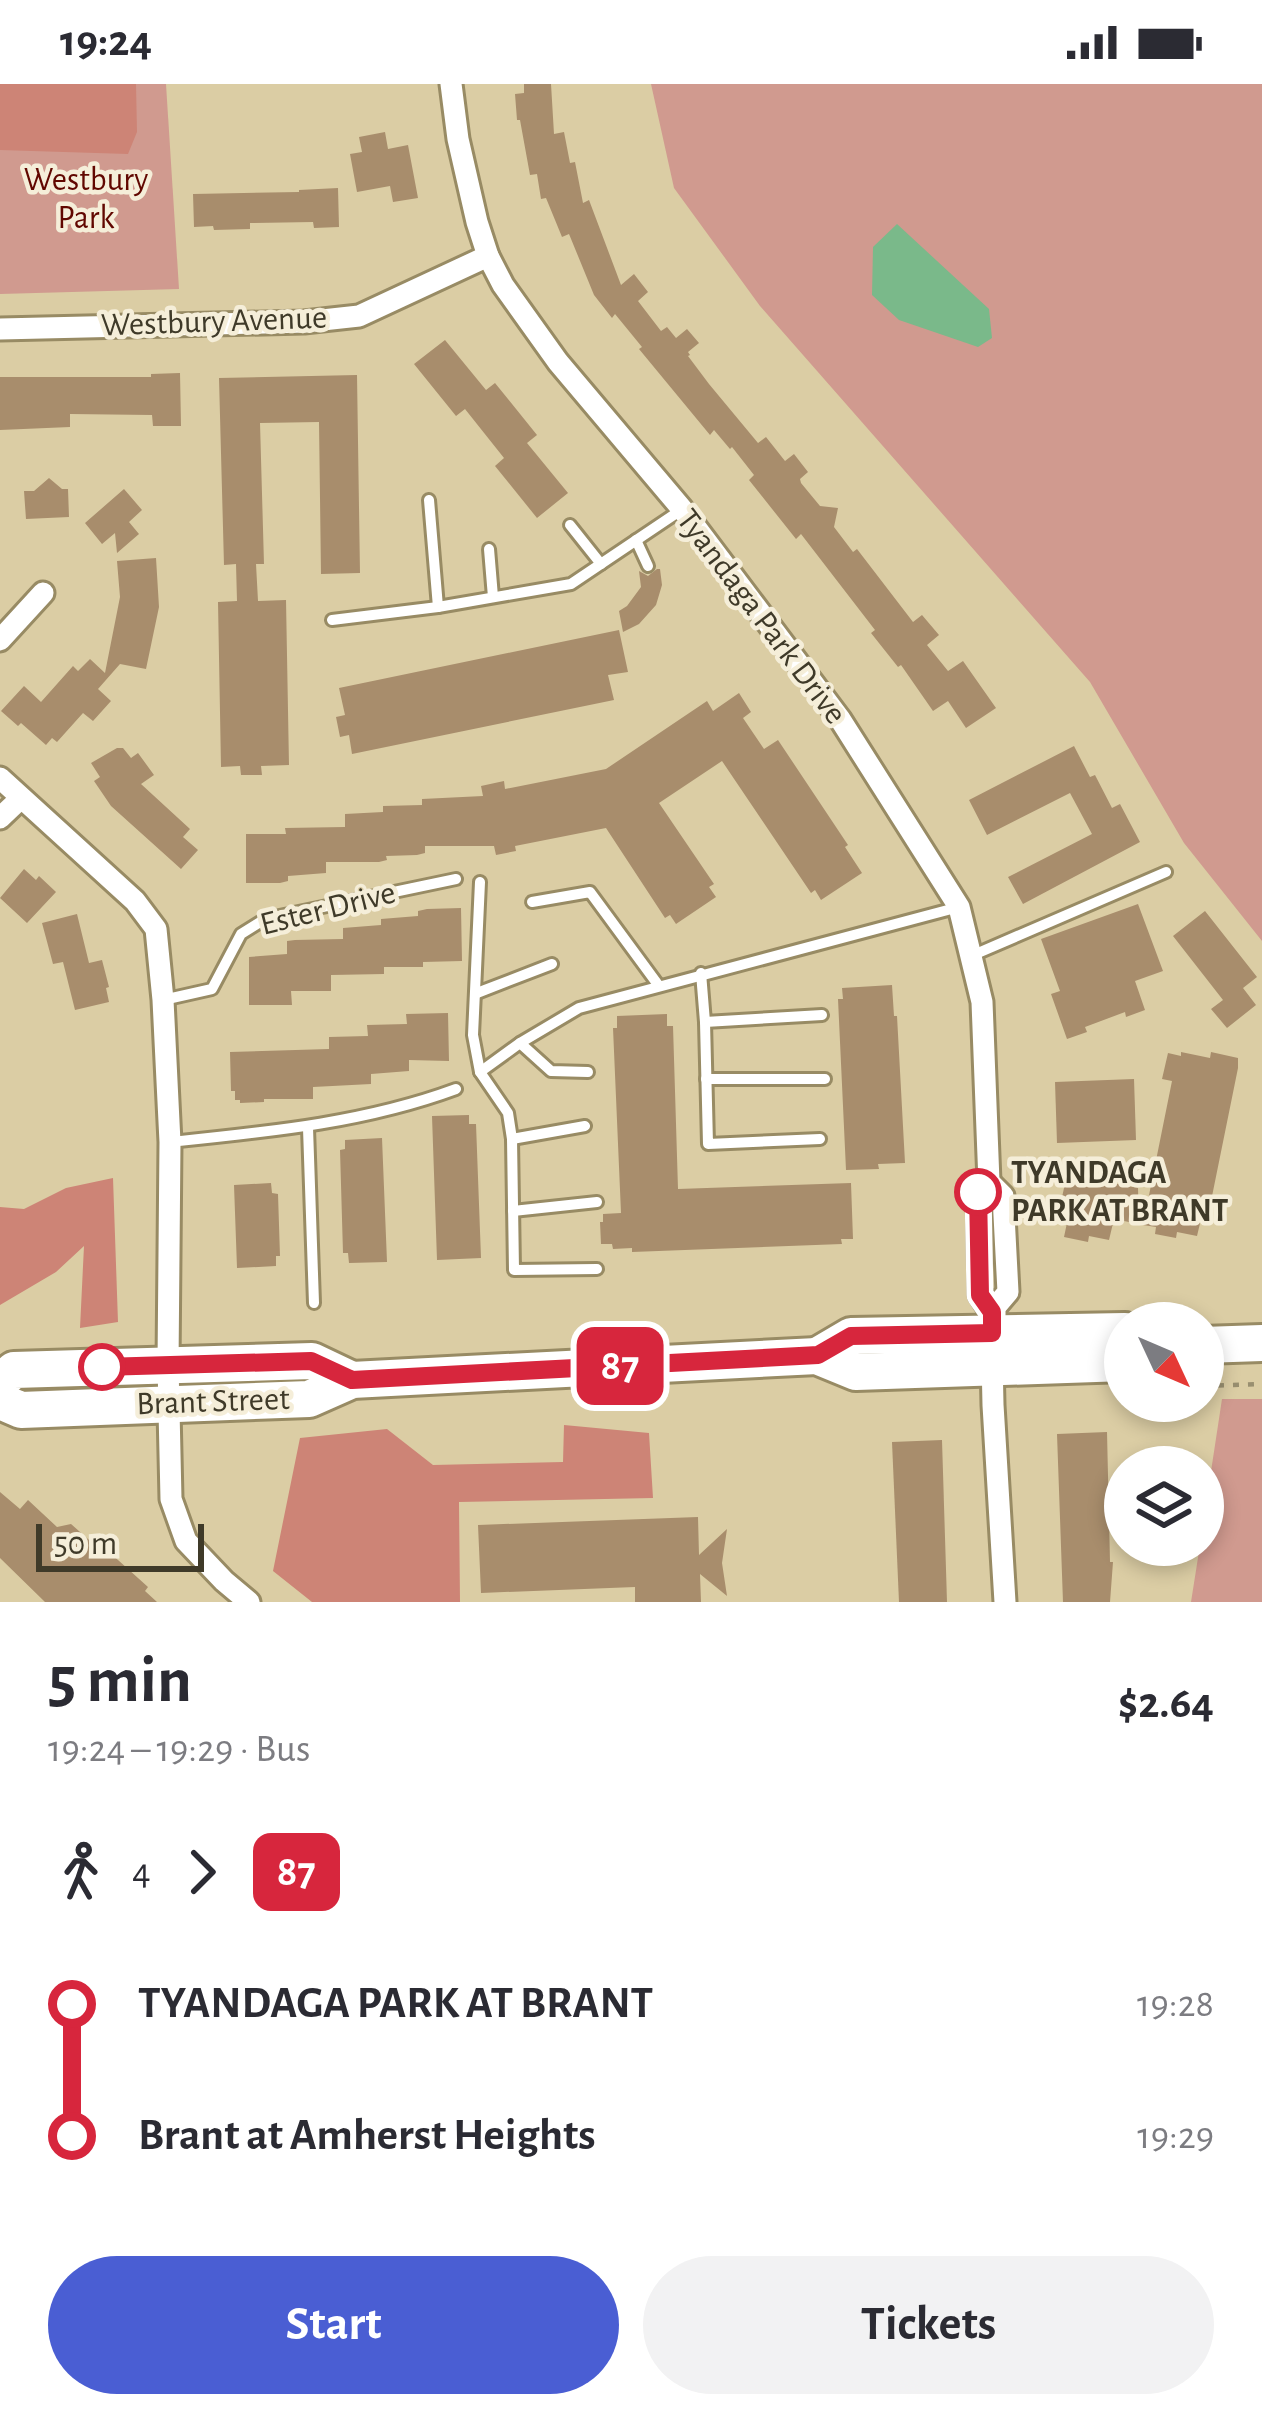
<!DOCTYPE html>
<meta charset="utf-8">
<style>
body{margin:0;font-family:"Alegreya Sans",sans-serif;background:#f2f2f3;color:#2b2b33;height:100vh;display:flex;flex-direction:column;font-size:45px;white-space:nowrap}
*{box-sizing:border-box;margin:0}
p{font-size:39px;color:#7c7c81}
.icon{flex:none;width:66px;height:66px;fill:none;stroke:currentColor;stroke-width:2;stroke-linecap:round;stroke-linejoin:round}
.map{position:relative;height:1518px;overflow:hidden}
.sheet{display:flex;flex-direction:column;background:#fff;flex:1}
.sheet>*{flex:none}
.badge{padding:0 24px;border-radius:18px;font-size:42px;line-height:78px}
.needle{width:78px;rotate:134deg}
.controls{position:absolute;left:1104px;top:1218px;display:grid;gap:24px}
.controls a{display:grid;place-items:center;width:120px;height:120px;border-radius:50%;background:#fff;box-shadow:0 6px 18px #0003;font-size:60px}
.scale{position:absolute;left:36px;bottom:30px;width:168px;box-sizing:border-box;padding-left:12px;border:6px solid #3f3a29;border-top:0;font-size:33px;line-height:42px;white-space:nowrap;color:#3f3a29;-webkit-text-stroke:9px #f5eed9;paint-order:stroke}
.map>.badge{position:absolute;translate:-50% -50%;box-shadow:0 0 0 6px #fff}
.legs{display:flex;align-items:center;gap:18px;height:132px;padding:0 48px;font-size:39px}
.legs p{margin-inline-start:auto}
.head{display:flex;align-items:center;justify-content:space-between;height:204px;padding:0 48px}
h1{font-size:66px;font-weight:600;line-height:90px}
.action{display:flex;gap:24px;margin-top:auto;padding:24px 48px}
.action a{flex:1;height:138px;border-radius:72px;background:#4a5ed3;color:#fff;font-size:48px;font-weight:600;line-height:138px;text-align:center}
.action a+a{background:#f2f2f3;color:#2b2b33}
ul{padding:0 48px;list-style:none}
li{display:flex;align-items:center;gap:42px;height:132px;font-size:45px}
li i{display:grid;place-items:center;width:18px;height:100%;margin:0 15px;background:currentColor}
li i::after{content:'';width:30px;height:30px;margin:-15px;border:9px solid;border-radius:50%;background:#fff}
li p{margin-inline-start:auto}
li:first-child i{background:linear-gradient(#0000 50%,currentColor 0)}
li:last-child i{background:linear-gradient(currentColor 50%,#0000 0)}
.status{display:flex;justify-content:space-between;align-items:center;height:84px;padding:0 60px;background:#fff;direction:ltr}
.status svg{height:33px;fill:currentColor}
.map>svg:first-child{display:block}
.green{fill:#d09a8f}
.forest{fill:#cd8476}
.water{fill:#7ab98a}
.building{fill:#a88d6c}
.lines{fill:none;stroke-linecap:round;stroke-linejoin:round}
.lane-casing{stroke:#988b64;stroke-width:16}
.street-casing{stroke:#988b64;stroke-width:27}
.primary-casing{stroke:#988b64;stroke-width:42}
.path{stroke:#998f70;stroke-width:4.5;stroke-dasharray:6 9;stroke-linecap:butt}
.lane{stroke:#fff;stroke-width:10}
.street{stroke:#fff;stroke-width:21}
.primary{stroke:#fff;stroke-width:36}
.line-1-casing{stroke:#fff;stroke-width:27}
.line-1{stroke:#d7263d;stroke-width:18}
.stop-1-dot{fill:#fff;stroke:#d7263d;stroke-width:6}
.labels{text-anchor:middle;dominant-baseline:central;stroke-width:9;stroke-linejoin:round;paint-order:stroke}
.park-label{font-size:33px;fill:#610700;stroke:#f5eed9}
.street-label{font-size:33px;fill:#3f3a29;stroke:#f5eed9}
.stop-label{font-size:33px;font-weight:bold;fill:#3f3a29;stroke:#f5eed9;text-anchor:start}
</style>
<div class="status"><b>19:24</b><svg viewBox="0 0 49 12"><path d="M0 12V9h3v3zM5 12V6h3v6zM10 12V3h3v9zM15 12V0h3v12zM26 1h20v11H26zM47 4h2v5h-2z"/></svg></div>
<div class="map">
<svg width="1262" height="1518" viewBox="0 0 1262 1518">
<rect width="100%" height="100%" fill="#dbcda4"/>
<g class="green">
<polygon points="0,0 166,0 179,205 0,210"/>
<polygon points="651,0 1262,0 1262,857 1184,759 1090,598 760,222 674,104"/>
<polygon points="1222,1315 1262,1315 1262,1518 1191,1518 1200,1461 1203,1461 1203,1440"/>
</g>
<g class="forest">
<polygon points="0,0 136,0 137,48 128,70 0,66"/>
<polygon points="113,1094 118,1238 80,1244 84,1162 56,1188 0,1221 0,1123 24,1125 66,1104"/>
<polygon points="564,1341 649,1349 653,1414 459,1418 460,1518 312,1518 273,1487 300,1354 387,1345 433,1381 563,1378"/>
</g>
<polygon class="water" points="897,140 989,225 992,254 978,263 899,236 872,211 873,163"/>
<g class="building">
<polygon points="524,0 551,0 554,50 564,48 570,79 575,78 583,119 589,116 621,201 634,190 648,208 638,217 661,247 667,243 676,254 687,245 699,259 688,268 690,271 688,272 709,300 758,359 766,353 785,377 794,370 808,388 800,395 801,399 820,422 838,424 834,443 853,468 857,465 913,538 922,531 939,551 927,561 948,587 963,577 996,624 966,644 948,617 933,627 901,581 898,583 871,549 875,546 801,450 796,455 749,396 754,391 732,363 730,365 714,346 710,351 639,265 642,263 615,230 612,234 594,211 569,150 562,153 546,114 541,115 537,90 530,91 520,36 517,36 515,10 524,9"/>
<polygon points="385,48 388,65 408,61 418,114 393,118 390,102 357,108 350,70 362,68 359,53"/>
<polygon points="338,104 339,143 314,144 313,138 250,139 250,145 214,146 213,142 194,143 193,110 299,108 299,106"/>
<polygon points="445,256 486,306 495,299 537,351 527,359 568,409 537,434 495,382 504,374 465,325 456,332 414,280"/>
<polygon points="180,289 181,342 153,342 152,331 70,330 70,343 0,346 0,293 151,293 151,290"/>
<polygon points="357,291 360,489 321,490 319,338 260,339 264,480 256,480 258,517 286,516 289,681 261,682 262,691 241,691 240,682 221,683 218,518 237,517 236,480 224,481 219,294"/>
<polygon points="49,394 62,405 68,405 69,433 26,435 24,407 34,407"/>
<polygon points="124,405 142,426 129,438 139,450 117,469 115,449 102,460 85,439"/>
<polygon points="156,474 159,523 146,585 120,580 98,605 111,617 93,637 83,629 57,658 52,654 46,661 21,639 18,642 1,627 24,602 41,618 73,582 78,587 90,575 105,589 120,513 117,477"/>
<polygon points="657,485 660,485 662,501 656,521 639,540 623,548 619,527 627,522 641,503 639,487 648,492"/>
<polygon points="619,546 628,588 608,591 614,616 352,670 349,651 340,653 336,633 345,631 339,604"/>
<polygon points="739,609 751,628 743,634 764,665 778,656 848,761 845,763 862,789 821,816 815,806 811,809 722,677 659,719 714,800 709,803 716,813 676,840 670,831 665,834 606,744 515,762 516,767 496,771 494,762 425,762 425,769 417,771 386,772 387,776 379,778 326,778 326,789 288,792 288,797 280,799 246,799 246,750 286,750 285,744 345,743 345,730 383,728 383,722 422,721 422,715 483,712 481,702 504,697 505,705 606,685 707,617 713,627"/>
<polygon points="1074,662 1090,693 1095,691 1112,724 1120,720 1140,758 1023,820 1008,793 1092,750 1070,709 987,751 969,716"/>
<polygon points="117,664 123,664 131,674 138,669 154,691 141,700 190,745 183,753 198,766 181,785 111,722 94,697 100,693 91,679"/>
<polygon points="24,785 36,796 39,792 56,808 27,839 0,814"/>
<polygon points="1138,820 1163,887 1135,897 1145,926 1126,933 1125,928 1085,943 1087,948 1067,955 1051,910 1060,907 1041,855"/>
<polygon points="461,824 462,877 423,878 423,883 384,883 384,890 331,891 331,907 291,907 292,921 249,921 249,873 287,870 287,857 295,856 343,855 343,844 381,841 381,835 418,832 418,827 427,825"/>
<polygon points="1205,827 1257,893 1243,904 1256,921 1227,944 1211,925 1223,916 1173,852"/>
<polygon points="77,830 89,879 102,876 109,903 106,904 109,918 75,926 63,878 53,880 42,839"/>
<polygon points="892,901 894,932 897,932 905,1079 878,1080 879,1085 846,1086 838,915 843,915 842,904"/>
<polygon points="448,929 449,977 409,976 409,987 371,990 371,1000 313,1003 313,1015 264,1015 264,1018 240,1019 240,1016 235,1016 235,1007 231,1007 230,968 329,965 329,953 368,952 367,941 407,940 406,930"/>
<polygon points="667,930 667,942 673,942 678,1105 851,1099 853,1155 841,1155 842,1160 632,1168 632,1164 613,1165 612,1160 601,1160 600,1138 603,1138 603,1130 621,1129 613,944 617,944 617,932"/>
<polygon points="1181,968 1210,974 1211,968 1238,974 1238,984 1208,1132 1202,1131 1197,1152 1177,1148 1176,1154 1155,1150 1156,1143 1143,1141 1172,997 1162,995 1168,969 1181,972"/>
<polygon points="1134,995 1136,1056 1057,1059 1055,998"/>
<polygon points="469,1031 469,1040 476,1040 481,1174 437,1176 432,1032"/>
<polygon points="382,1054 387,1178 349,1179 348,1169 343,1169 340,1066 345,1065 345,1056"/>
<polygon points="1067,1090 1138,1104 1139,1140 1114,1135 1109,1156 1089,1152 1088,1158 1064,1153 1071,1120 1061,1118"/>
<polygon points="271,1099 272,1109 278,1110 280,1172 276,1172 276,1182 237,1184 234,1101"/>
<polygon points="1107,1348 1110,1478 1113,1478 1110,1518 1063,1518 1057,1350"/>
<polygon points="942,1356 947,1518 899,1518 892,1358"/>
<polygon points="0,1408 20,1425 28,1416 57,1443 71,1440 105,1470 108,1467 148,1503 145,1507 157,1518 45,1518 0,1474"/>
<polygon points="698,1433 699,1471 727,1445 722,1479 727,1512 700,1490 701,1518 635,1518 635,1503 481,1509 478,1441"/>
</g>
<g class="lines">
<defs>
<g id="lane">
<polyline points="429,416 438,523"/>
<polyline points="570,441 601,480"/>
<polyline points="636,456 648,482"/>
<polyline points="489,465 493,513"/>
<polyline points="332,536 438,523 571,500 681,426"/>
<polyline points="480,798 473,951 480,988 508,1029 512,1055 514,1186 597,1185"/>
<polyline points="532,818 590,808 659,902"/>
<polyline points="971,872 1166,788"/>
<polyline points="701,889 705,938 822,931"/>
<polyline points="477,909 552,880"/>
<polyline points="163,916 212,905 241,850 265,835 456,795"/>
<polyline points="705,938 708,1060 820,1055"/>
<polyline points="520,959 551,987 588,988"/>
<polyline points="480,988 520,959 579,924 959,823"/>
<polyline points="706,995 825,995"/>
<polyline points="308,1044 314,1219"/>
<polyline points="512,1055 585,1042"/>
<path d="M170,1058C267,1048 364,1039 456,1005"/>
<polyline points="513,1127 597,1118"/>
</g>
<g id="street">
<polyline points="451,0 458,55 477,138 488,172 503,201 558,278 682,425 840,635 959,823 982,918 989,1098 978,1108 980,1211 991,1228 993,1321 1005,1518"/>
<polyline points="0,245 304,238 359,232 488,172"/>
<polyline points="0,556 43,509"/>
<polyline points="0,694 135,817 156,845 163,916 170,1058 168,1281 171,1415 186,1457 224,1497 249,1518"/>
<polyline points="0,734 21,714"/>
<polyline points="989,1098 1003,1112 1008,1208 991,1228"/>
</g>
<g id="primary">
<polyline points="1203,1261 1262,1259"/>
<polyline points="817,1272 851,1252 1125,1247"/>
<polyline points="0,1298 14,1286 312,1277 352,1296"/>
<polyline points="0,1317 21,1326 309,1315 352,1296 817,1272 856,1288 1125,1279"/>
</g>
</defs>
<use href="#lane" class="lane-casing"/>
<use href="#street" class="street-casing"/>
<use href="#primary" class="primary-casing"/>
<polyline class="path" points="1203,1302 1262,1300"/>
<use href="#lane" class="lane"/>
<use href="#street" class="street"/>
<use href="#primary" class="primary"/>
</g>
<g class="lines">
<defs>
<polyline id="line-1" points="102,1283 311,1277 352,1296 818,1271 851,1252 992,1249 992,1228 980,1211 978,1108"/>
</defs>
<use href="#line-1" class="line-1-casing"/>
<use href="#line-1" class="line-1"/>
</g>
<g class="stop-1-dot">
<circle cx="978" cy="1108" r="21"/>
<circle cx="102" cy="1283" r="21"/>
</g>
<g class="labels">
<g class="park-label">
<text x="86" y="96">Westbury<tspan x="86" dy="38">Park</tspan></text>
</g>
<g class="street-label">
<text transform="translate(214 238) rotate(-2)">Westbury Avenue</text>
<text transform="translate(761 533) rotate(53)">Tyandaga Park Drive</text>
<text transform="translate(328 825) rotate(-14)">Ester Drive</text>
<text transform="translate(213 1318) rotate(-2)">Brant Street</text>
</g>
<g class="stop-label">
<text x="1011" y="1089">TYANDAGA<tspan x="1011" dy="38">PARK AT BRANT</tspan></text>
</g>
</g>
</svg>
<div class="controls">
<a><svg class="needle" viewBox="-14 -14 28 28"><path d="M0-13l5 13h-10z" fill="#e53935"/><path d="M0 13l5-13h-10z" fill="#7c7c81"/></svg></a>
<a><svg class="icon" aria-label="layers" viewBox="0 0 24 24"><path d="M12 4l9 5-9 5-9-5zM3 14l9 5 9-5"/></svg></a>
</div>
<div class="scale">50 m</div>
<b class="badge" style="left:620px;top:1282px;background:#d7263d;color:#fff">87</b>
</div>
<section class="sheet">
<div class="head"><div><h1>5 min</h1><p>19:24 – 19:29 · Bus</p></div><b>$2.64</b></div>
<div class="legs"><svg class="icon" aria-label="walk" viewBox="0 0 24 24"><circle cx="13" cy="4" r="2"/><path d="M13 8l-2 6 4 7M11 14l-3 7M7 12l3-4h3l4 4"/></svg>4<svg class="icon" aria-label="forward" viewBox="0 0 24 24"><path d="M9 5l7 7-7 7"/></svg><b class="badge" style="background:#d7263d;color:#fff">87</b></div>
<ul>
<li><i style="color:#d7263d"></i><b>TYANDAGA PARK AT BRANT</b><p>19:28</p></li>
<li><i style="color:#d7263d"></i><b>Brant at Amherst Heights</b><p>19:29</p></li>
</ul>
<div class="action"><a>Start</a><a>Tickets</a></div>
</section>
